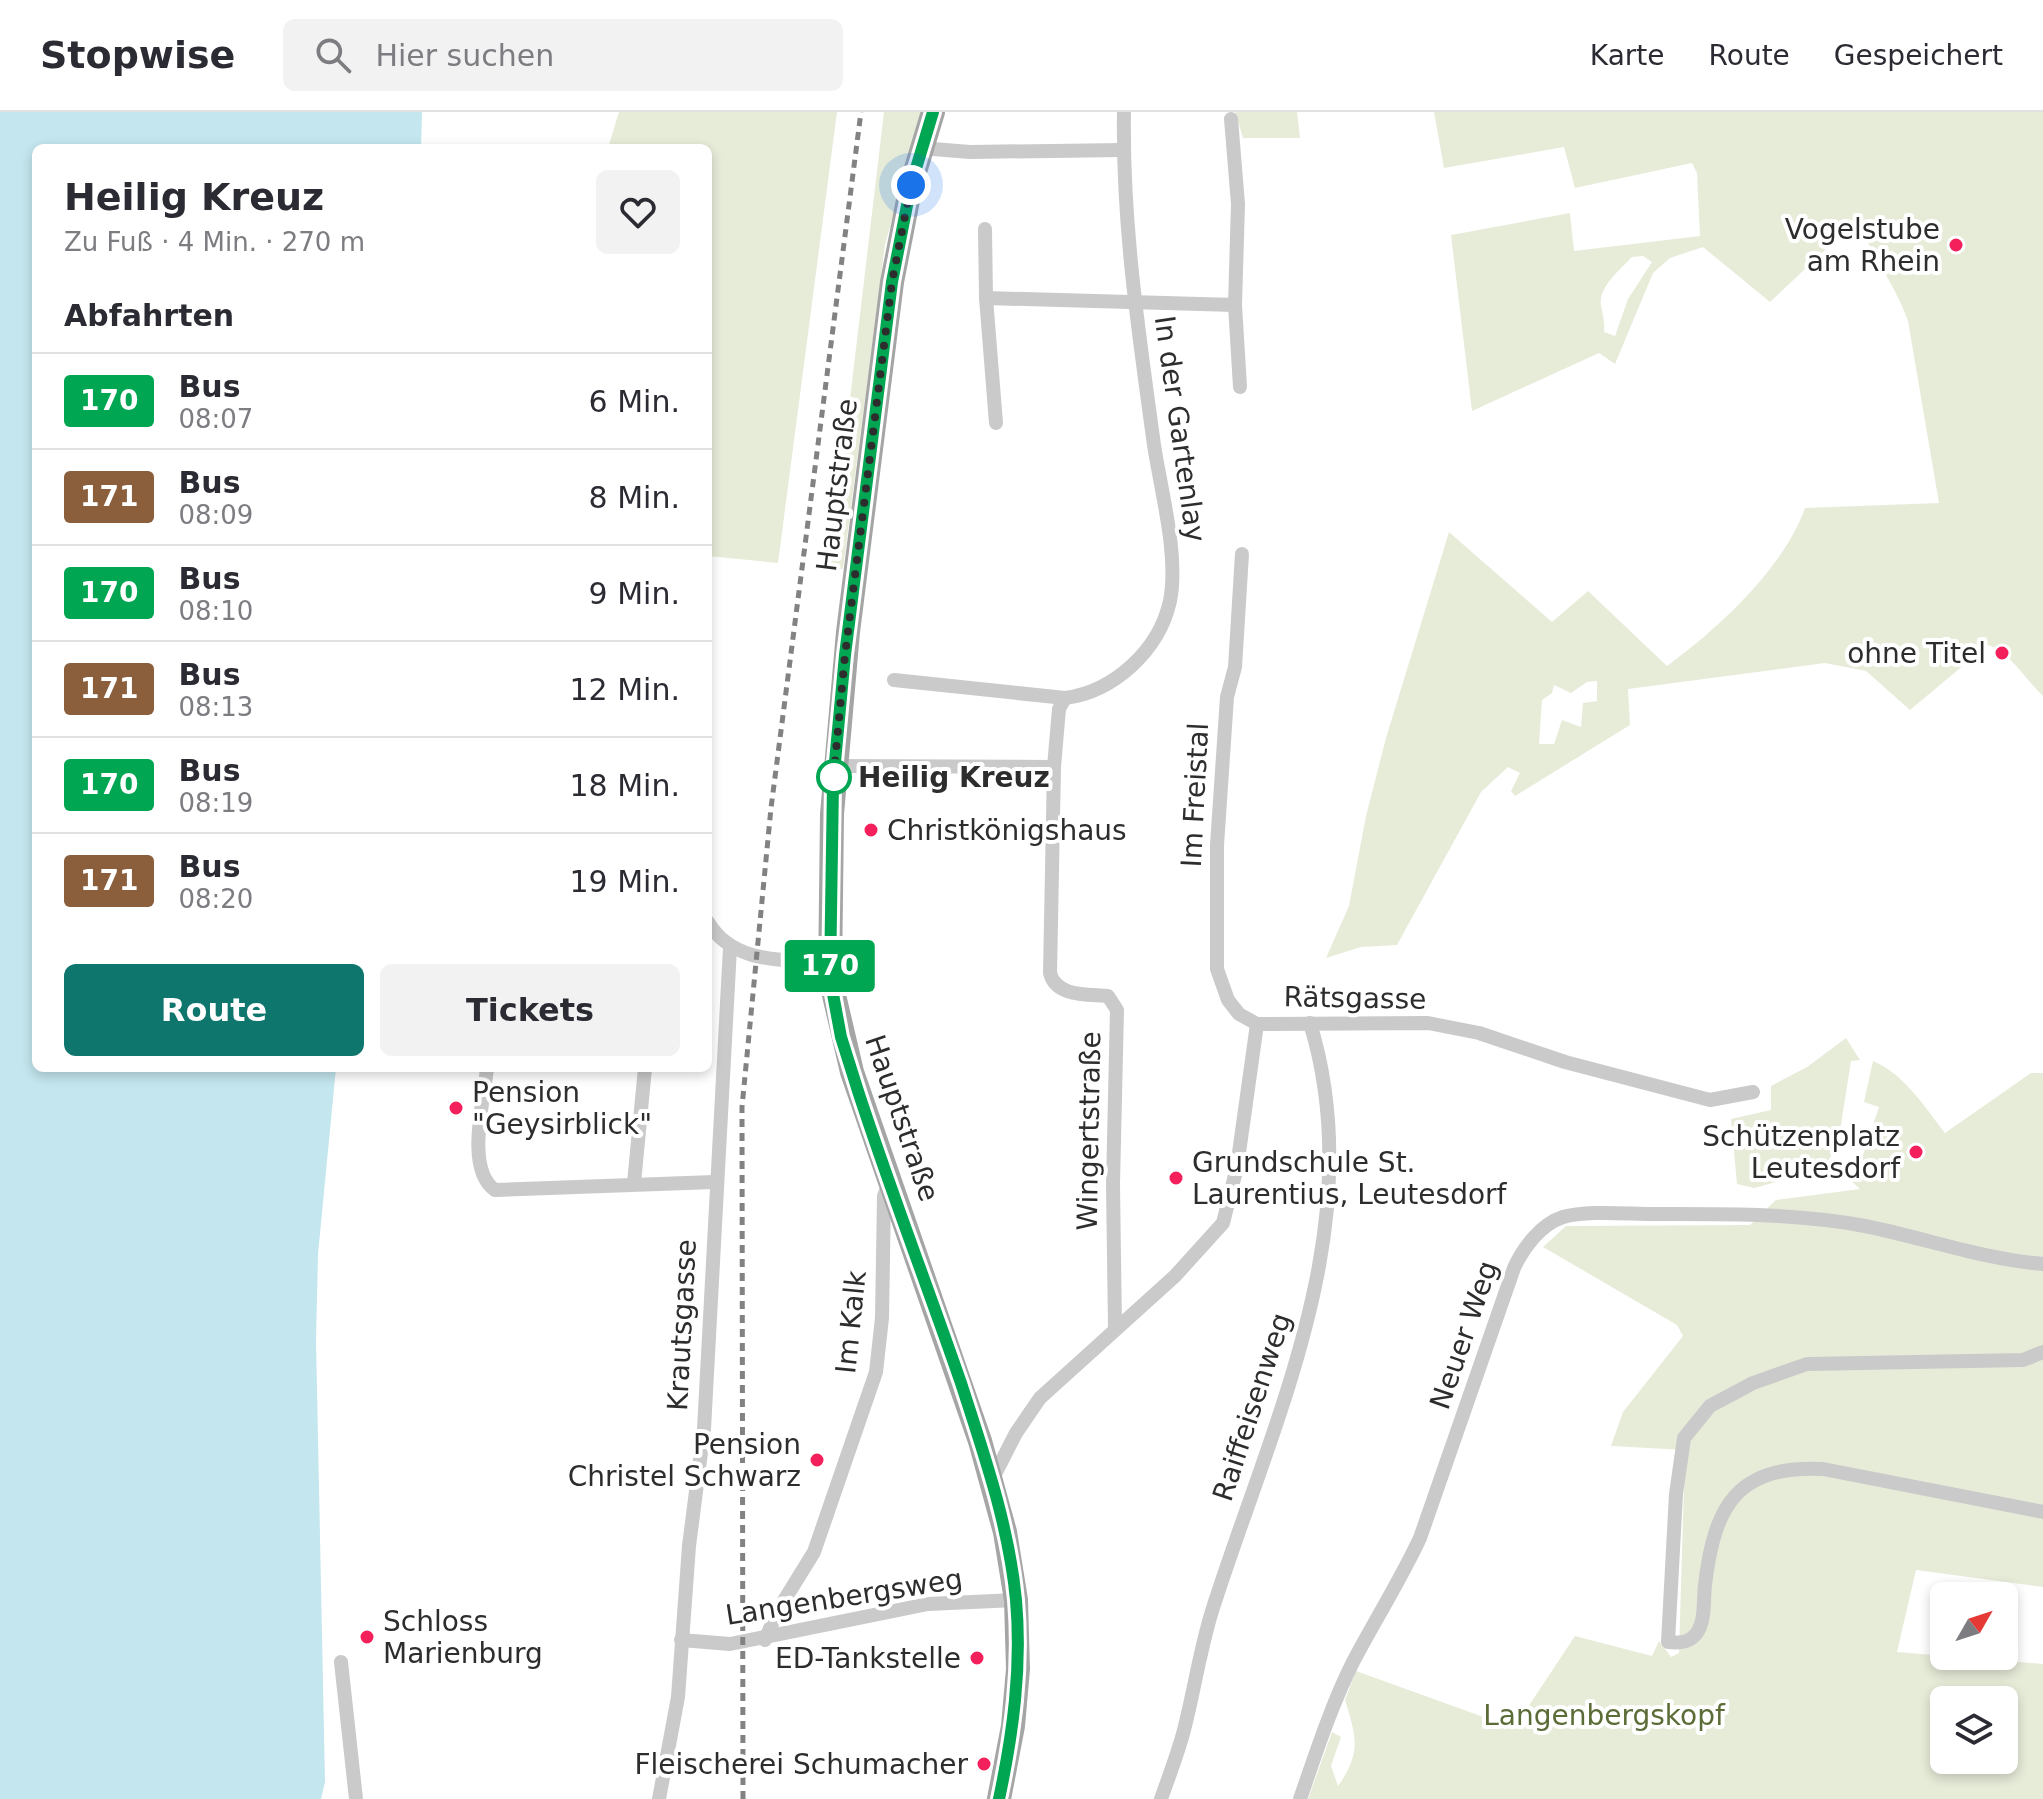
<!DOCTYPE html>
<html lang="de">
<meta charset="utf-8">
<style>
body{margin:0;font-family:"DejaVu Sans",sans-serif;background:#f2f2f3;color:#2b2b33;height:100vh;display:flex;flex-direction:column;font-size:30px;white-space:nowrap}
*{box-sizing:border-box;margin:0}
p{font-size:26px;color:#7c7c81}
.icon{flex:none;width:44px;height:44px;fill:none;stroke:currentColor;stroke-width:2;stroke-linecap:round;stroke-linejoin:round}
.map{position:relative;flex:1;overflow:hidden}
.side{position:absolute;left:32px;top:32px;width:680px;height:928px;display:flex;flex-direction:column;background:#fff;border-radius:12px;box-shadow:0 4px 12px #0003}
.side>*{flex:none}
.badge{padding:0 16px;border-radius:6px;font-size:28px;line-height:52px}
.needle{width:52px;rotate:51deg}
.buttons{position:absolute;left:1930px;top:1470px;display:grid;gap:16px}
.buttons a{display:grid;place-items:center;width:88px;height:88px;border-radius:12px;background:#fff;box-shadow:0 4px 12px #0003;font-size:40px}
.you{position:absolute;width:40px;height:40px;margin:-20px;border:6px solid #fff;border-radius:50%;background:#1a73e8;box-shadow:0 0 0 12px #1a73e833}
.map>.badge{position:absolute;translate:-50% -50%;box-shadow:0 0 0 4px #fff}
h2{padding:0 32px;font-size:30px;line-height:72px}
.round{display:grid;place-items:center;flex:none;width:84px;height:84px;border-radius:12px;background:#f2f2f3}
.overview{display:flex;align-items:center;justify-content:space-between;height:136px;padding:0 32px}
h1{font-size:38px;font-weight:700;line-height:60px}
.button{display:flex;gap:16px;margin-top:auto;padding:16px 32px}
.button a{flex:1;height:92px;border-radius:12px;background:#0f766e;color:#fff;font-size:32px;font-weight:700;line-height:92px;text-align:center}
.button a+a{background:#f2f2f3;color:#2b2b33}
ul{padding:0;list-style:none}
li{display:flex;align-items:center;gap:24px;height:96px;padding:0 32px;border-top:2px solid #e1e1e2}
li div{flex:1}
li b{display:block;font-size:30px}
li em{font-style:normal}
li .badge{min-width:88px;font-weight:700;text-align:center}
header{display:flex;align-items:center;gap:48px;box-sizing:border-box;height:112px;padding:0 40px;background:#fff;border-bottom:2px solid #e1e1e2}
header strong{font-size:38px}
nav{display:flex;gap:44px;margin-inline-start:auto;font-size:28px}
.search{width:560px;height:72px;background:#f2f2f3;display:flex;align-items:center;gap:20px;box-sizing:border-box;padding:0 28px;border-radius:12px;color:#7c7c81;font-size:30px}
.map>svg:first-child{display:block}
.green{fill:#e7ecd9;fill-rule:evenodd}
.water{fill:#c4e6ee}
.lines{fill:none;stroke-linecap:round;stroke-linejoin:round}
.minor{stroke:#cacaca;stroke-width:14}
.primary{stroke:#a5a5a5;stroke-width:24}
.rail{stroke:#828282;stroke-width:5;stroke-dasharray:8 6;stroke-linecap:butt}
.line-casing{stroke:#fff;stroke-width:18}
.line{stroke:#00a651;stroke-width:12}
.walk{stroke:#2d2d2d;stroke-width:8;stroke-dasharray:0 14.4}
.poi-dot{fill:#f3205c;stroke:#fff;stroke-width:3}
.stop-dot{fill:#fff;stroke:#00a651;stroke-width:4}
.labels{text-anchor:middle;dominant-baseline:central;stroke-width:8;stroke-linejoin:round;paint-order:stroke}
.poi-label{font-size:28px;fill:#2d2d2d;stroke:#fff;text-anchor:end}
.street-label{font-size:28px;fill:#2d2d2d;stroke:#fff}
.stop-label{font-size:28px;font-weight:bold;fill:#2d2d2d;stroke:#fff;text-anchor:start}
.park-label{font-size:28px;fill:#5b6c37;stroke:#fff}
</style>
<header>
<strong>Stopwise</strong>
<div class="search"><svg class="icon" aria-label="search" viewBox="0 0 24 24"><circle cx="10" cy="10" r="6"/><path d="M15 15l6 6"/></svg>Hier suchen</div>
<nav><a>Karte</a><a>Route</a><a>Gespeichert</a></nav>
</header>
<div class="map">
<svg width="2043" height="1687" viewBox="0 0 2043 1687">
<rect width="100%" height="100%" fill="#fff"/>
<g class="green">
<polygon points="619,0 837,0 778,451 708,444 708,36 608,36"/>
<polygon points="884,0 921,0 885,133 843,457 830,456"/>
<polygon points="1235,0 1297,0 1300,26 1243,26"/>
<path d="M1434,0H2043V584C2025,567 2010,540 1988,533L1910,598L1866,559L1825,551L1628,577L1630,613L1515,684L1511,679L1520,661L1508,655L1481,680L1397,833L1361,835L1326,846L1349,794L1366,704L1386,626L1449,420L1552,510L1588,479L1667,554C1718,517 1784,456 1805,396L1939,391L1908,209C1896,173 1870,143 1858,107L1770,190L1703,135L1670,146L1653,161L1615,252L1599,241L1472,299L1451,123L1570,101L1574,139L1700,124L1697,61L1692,51L1575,76L1564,35L1444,56ZM1643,144L1652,150L1628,187L1615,224L1604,220C1605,210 1603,204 1601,194C1598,175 1620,158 1632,145ZM1587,570L1597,569V589L1583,591L1581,615L1562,608L1554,632H1539L1542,588L1552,581L1554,573L1571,581Z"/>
<polygon points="1846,926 1860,948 1851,949 1838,1031 1824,1057 1754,1076 1737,1072 1731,1007 1771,998 1771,974 1807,955"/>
<path d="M1873,949C1905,963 1924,994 1945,1021L2031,961H2043V1475L1916,1458L1897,1540L2043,1552V1687H1308L1332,1620L1341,1625L1331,1654L1338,1674C1362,1640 1356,1624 1345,1588L1356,1559L1514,1616L1575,1524L1652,1544L1659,1529L1671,1545L1679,1541L1685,1338L1611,1334L1623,1300L1683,1224L1677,1213L1543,1135L1566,1114L1750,1113L1776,1088L1860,1077L1848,1066L1860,1052L1879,995L1864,990ZM1944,1588H2004V1648H1944Z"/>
</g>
<polygon class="water" points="0,0 422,0 421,36 36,36 36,956 336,956 318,1142 316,1229 325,1670 321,1687 0,1687"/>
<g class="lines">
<g class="minor">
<polyline points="921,36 970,40 1123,38"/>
<polyline points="985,117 986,186"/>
<polyline points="1235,193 1240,275"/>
<polyline points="996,311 986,186 1235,193 1238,92 1231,7"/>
<polyline points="1242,442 1235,555 1227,585 1217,733 1217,857 1228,888 1239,902 1257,912"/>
<path d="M894,568L1065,586C1113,580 1159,539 1170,489C1179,444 1161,379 1154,333C1139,223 1122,111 1124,0"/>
<path d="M1065,586L1059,597L1054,655L1050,861C1056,885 1087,882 1108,884L1117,898L1113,1072L1115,1216"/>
<polyline points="835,654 1054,655"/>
<path d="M708,810C733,853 785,847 830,851"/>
<polyline points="1257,912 1428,911 1479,921 1565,950 1710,988 1753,980"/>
<path d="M487,956C484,989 465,1057 495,1078L714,1070"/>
<polyline points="634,1071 645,956"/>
<path d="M2043,1240L2023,1248L1807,1252L1753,1271L1710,1294L1684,1326L1676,1382L1668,1530C1679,1531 1689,1531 1696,1522C1706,1509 1703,1489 1705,1473C1714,1395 1737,1352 1823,1357L2043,1400"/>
<polyline points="992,1368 1016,1321 1040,1286 1175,1164 1223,1111 1237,1055 1257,912"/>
<polyline points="681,1528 730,1532 928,1492 1016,1488"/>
<polyline points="765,1528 777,1500 814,1440 876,1260 882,1206 884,1084 890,1070"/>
<polyline points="341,1550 356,1687"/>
<polyline points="659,1687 678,1585 689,1434 704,1317 730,836"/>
<path d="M1161,1687C1169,1664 1178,1641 1184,1618C1194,1579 1200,1538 1212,1499C1272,1310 1372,1113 1310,911"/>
<path d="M1300,1687C1316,1641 1331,1594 1353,1550C1375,1508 1400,1469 1420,1426L1514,1156C1523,1136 1541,1112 1563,1105C1586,1098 1628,1102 1654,1102C1724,1102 1797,1101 1865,1114C1925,1126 1982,1147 2043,1152"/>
</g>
<polyline class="primary" points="933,0 911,73 892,170 848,520 832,702 830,866 852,960 980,1329 1005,1420 1016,1488 1018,1557 1013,1614 999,1687"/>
<polyline class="rail" points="743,1687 742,995 771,696 861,0"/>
</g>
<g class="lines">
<defs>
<path id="line" d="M933,0L911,73L892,170L845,543L833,671L830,866L841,925L858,979C890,1077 927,1173 961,1271C984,1342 1009,1414 1016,1488C1022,1556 1013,1621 999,1687"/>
</defs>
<use href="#line" class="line-casing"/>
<use href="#line" class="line"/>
<polyline class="walk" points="834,665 833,671 845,543 892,170 911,73"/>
</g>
<g class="poi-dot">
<circle cx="1956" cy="133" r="8"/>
<circle cx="2002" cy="541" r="8"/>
<circle cx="871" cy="718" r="8"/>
<circle cx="456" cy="996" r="8"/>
<circle cx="1916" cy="1040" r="8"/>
<circle cx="1176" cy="1066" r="8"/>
<circle cx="817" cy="1348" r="8"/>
<circle cx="367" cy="1525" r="8"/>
<circle cx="977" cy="1546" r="8"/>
<circle cx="984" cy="1652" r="8"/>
</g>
<circle class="stop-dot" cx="834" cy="665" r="16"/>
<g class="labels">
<g class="poi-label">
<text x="1940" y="117">Vogelstube<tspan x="1940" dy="32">am Rhein</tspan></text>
<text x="1986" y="541">ohne Titel</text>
<text x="887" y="718" text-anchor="start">Christkönigshaus</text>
<text x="472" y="980" text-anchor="start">Pension<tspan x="472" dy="32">"Geysirblick"</tspan></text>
<text x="1900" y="1024">Schützenplatz<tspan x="1900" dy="32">Leutesdorf</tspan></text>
<text x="1192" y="1050" text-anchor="start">Grundschule St.<tspan x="1192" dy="32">Laurentius, Leutesdorf</tspan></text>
<text x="801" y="1332">Pension<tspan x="801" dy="32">Christel Schwarz</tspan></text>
<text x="383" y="1509" text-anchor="start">Schloss<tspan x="383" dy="32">Marienburg</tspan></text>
<text x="961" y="1546">ED-Tankstelle</text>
<text x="968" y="1652">Fleischerei Schumacher</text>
</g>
<g class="street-label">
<text transform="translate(1180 317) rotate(82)">In der Gartenlay</text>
<text transform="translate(837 373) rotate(-83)">Hauptstraße</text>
<text transform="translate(1195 683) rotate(-87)">Im Freistal</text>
<text transform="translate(1355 886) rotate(1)">Rätsgasse</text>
<text transform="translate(902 1006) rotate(71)">Hauptstraße</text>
<text transform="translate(1089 1019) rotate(-89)">Wingertstraße</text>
<text transform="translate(851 1210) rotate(-84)">Im Kalk</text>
<text transform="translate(682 1213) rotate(-87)">Krautsgasse</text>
<text transform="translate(1464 1223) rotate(-71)">Neuer Weg</text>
<text transform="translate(1252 1295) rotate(-72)">Raiffeisenweg</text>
<text transform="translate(844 1485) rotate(-9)">Langenbergsweg</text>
</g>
<g class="stop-label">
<text x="858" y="665">Heilig Kreuz</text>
</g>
<g class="park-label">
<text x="1604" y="1603">Langenbergskopf</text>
</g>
</g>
</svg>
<div class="buttons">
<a><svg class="needle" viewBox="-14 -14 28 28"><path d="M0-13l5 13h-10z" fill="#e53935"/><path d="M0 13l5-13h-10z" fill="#7c7c81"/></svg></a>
<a><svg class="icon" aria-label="layers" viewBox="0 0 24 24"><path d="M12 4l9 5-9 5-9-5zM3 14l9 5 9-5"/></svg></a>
</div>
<div class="you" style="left:911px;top:73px"></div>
<b class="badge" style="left:830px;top:854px;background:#00a651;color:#fff">170</b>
<section class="side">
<div class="overview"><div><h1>Heilig Kreuz</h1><p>Zu Fuß · 4 Min. · 270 m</p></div><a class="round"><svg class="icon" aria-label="heart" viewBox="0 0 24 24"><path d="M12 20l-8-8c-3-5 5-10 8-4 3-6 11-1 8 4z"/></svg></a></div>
<h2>Abfahrten</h2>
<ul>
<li><span class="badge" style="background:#00a651;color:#fff">170</span><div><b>Bus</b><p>08:07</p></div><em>6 Min.</em></li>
<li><span class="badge" style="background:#8b5e3c;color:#fff">171</span><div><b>Bus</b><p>08:09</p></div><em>8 Min.</em></li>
<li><span class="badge" style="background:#00a651;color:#fff">170</span><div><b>Bus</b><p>08:10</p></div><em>9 Min.</em></li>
<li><span class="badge" style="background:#8b5e3c;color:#fff">171</span><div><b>Bus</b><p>08:13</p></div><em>12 Min.</em></li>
<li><span class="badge" style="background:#00a651;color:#fff">170</span><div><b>Bus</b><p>08:19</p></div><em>18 Min.</em></li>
<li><span class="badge" style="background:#8b5e3c;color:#fff">171</span><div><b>Bus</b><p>08:20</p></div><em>19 Min.</em></li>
</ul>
<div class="button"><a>Route</a><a>Tickets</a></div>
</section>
</div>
